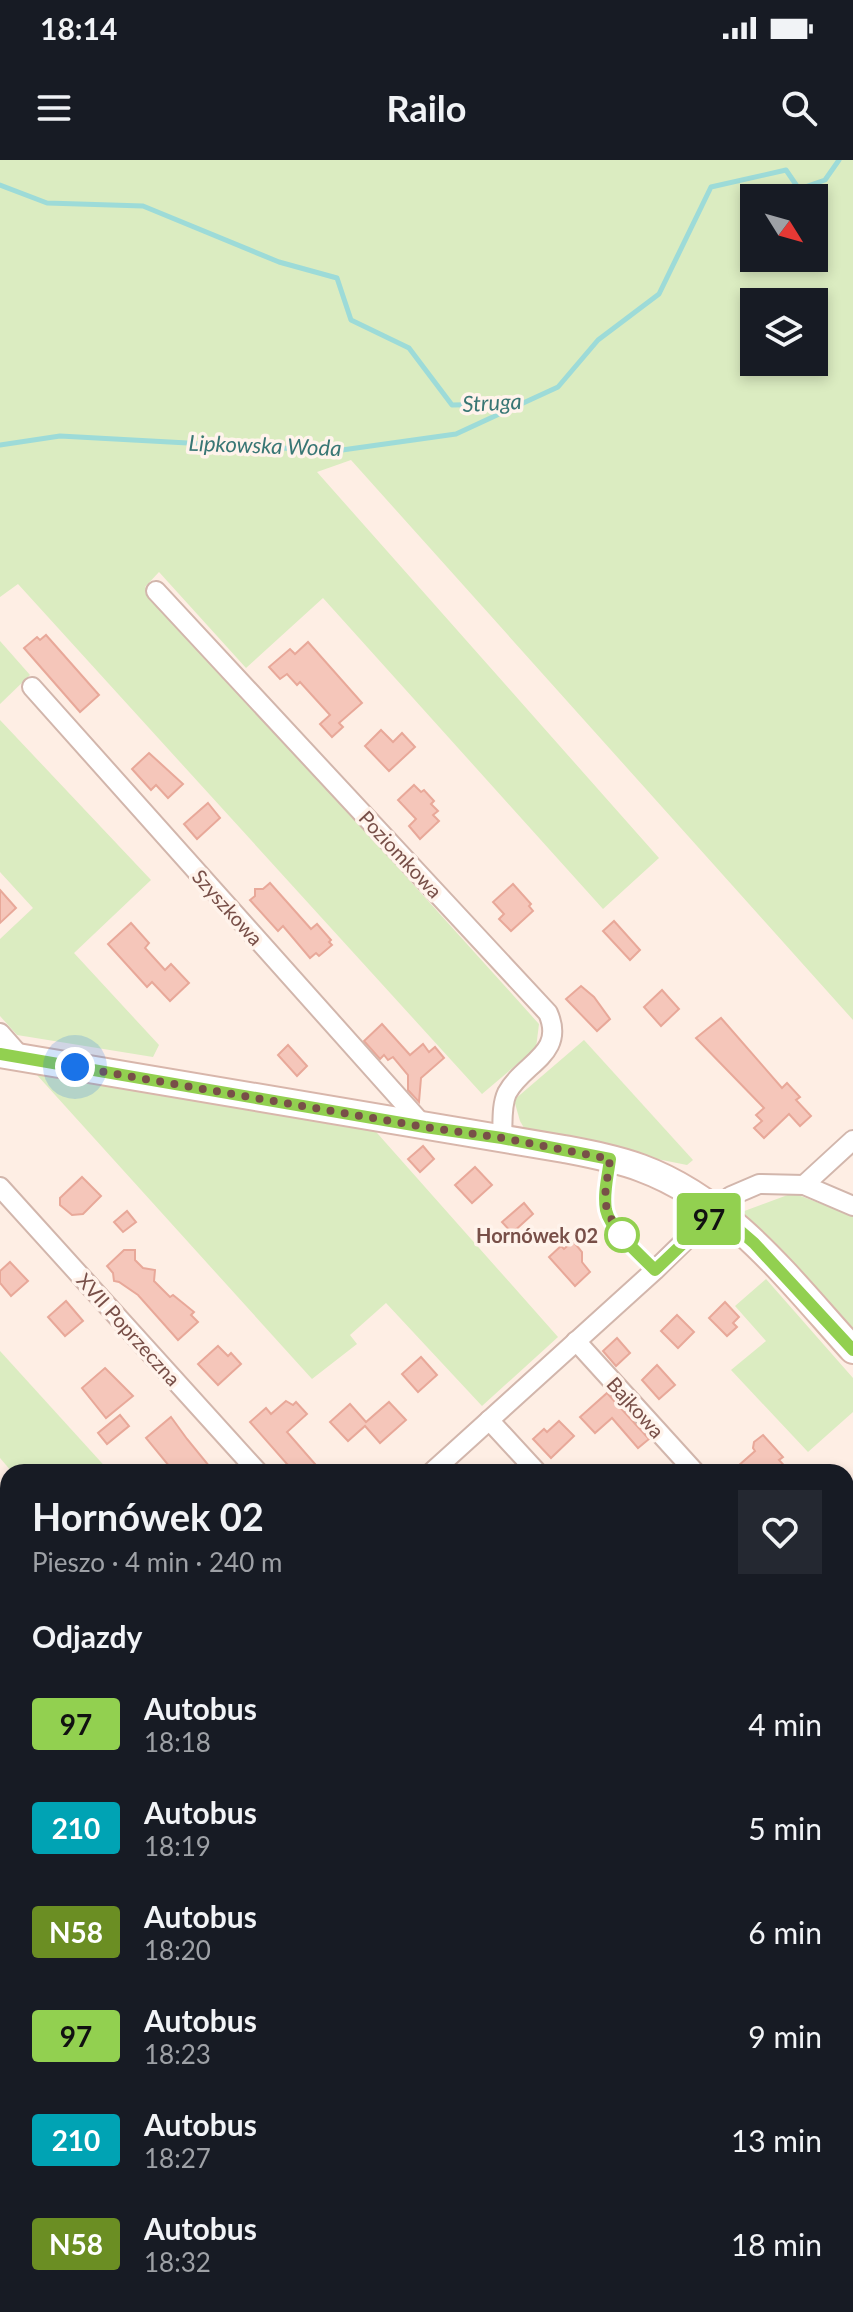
<!DOCTYPE html>
<html lang="pl">
<meta charset="utf-8">
<style>
body{margin:0;font-family:Lato,sans-serif;background:#242831;color:#f1f3f6;height:100vh;display:flex;flex-direction:column;font-size:30px;white-space:nowrap}
*{box-sizing:border-box;margin:0}
p{font-size:26px;color:#9ea1a6}
.icon{flex:none;width:44px;height:44px;fill:none;stroke:currentColor;stroke-width:2;stroke-linecap:round;stroke-linejoin:round}
.map{position:relative;flex:1;overflow:hidden}
.sheet{position:absolute;left:0px;top:1304px;width:854px;height:848px;display:flex;flex-direction:column;background:#171b24;border-radius:24px 24px 0 0;box-shadow:0 4px 12px #0003}
.sheet>*{flex:none}
.badge{padding:0 16px;border-radius:6px;font-size:28px;line-height:52px}
.needle{width:52px;rotate:127deg}
.fabs{position:absolute;left:740px;top:24px;display:grid;gap:16px}
.fabs a{display:grid;place-items:center;width:88px;height:88px;border-radius:0px;background:#171b24;box-shadow:0 4px 12px #0003;font-size:40px}
.you{position:absolute;width:40px;height:40px;margin:-20px;border:6px solid #fff;border-radius:50%;background:#1a73e8;box-shadow:0 0 0 12px #1a73e833}
.map>.badge{position:absolute;translate:-50% -50%;box-shadow:0 0 0 4px #fff}
h2{padding:0 32px;font-size:30px;line-height:72px}
.round{display:grid;place-items:center;flex:none;width:84px;height:84px;border-radius:0px;background:#242831}
.summary{display:flex;align-items:center;justify-content:space-between;height:136px;padding:0 32px}
h1{font-size:38px;font-weight:700;line-height:60px}
ul{padding:0;list-style:none}
li{display:flex;align-items:center;gap:24px;height:104px;padding:0 32px}
li div{flex:1}
li b{display:block;font-size:30px}
li em{font-style:normal}
li .badge{min-width:88px;font-weight:700;text-align:center}
.status{display:flex;justify-content:space-between;align-items:center;height:56px;padding:0 40px;background:#171b24;direction:ltr}
.status svg{height:22px;fill:currentColor}
header{display:flex;justify-content:space-between;align-items:center;height:104px;padding:0 32px;background:#171b24;font-size:36px;font-weight:700}
.map>svg:first-child{display:block}
.green{fill:#dbecc1;fill-rule:evenodd}
.lines{fill:none;stroke-linecap:round;stroke-linejoin:round}
.stream{stroke:#9ddbd8;stroke-width:5}
.building{fill:#f5c6ba;stroke:#e8a899;stroke-width:2}
.lane-casing{stroke:#d2b6ac;stroke-width:13}
.street-casing{stroke:#d2b6ac;stroke-width:22}
.secondary-casing{stroke:#d8b6ab;stroke-width:30}
.lane{stroke:#fff;stroke-width:9}
.street{stroke:#fff;stroke-width:18}
.secondary{stroke:#fff;stroke-width:26}
.line-casing{stroke:#fff;stroke-width:18}
.line{stroke:#92d050;stroke-width:12}
.walk{stroke:#784f48;stroke-width:8;stroke-dasharray:0 14.4}
.stop-dot{fill:#fff;stroke:#92d050;stroke-width:4}
.labels{text-anchor:middle;dominant-baseline:central;stroke-width:7;stroke-linejoin:round;paint-order:stroke}
.street-label{font-size:20px;fill:#784f48;stroke:#fff3eb}
.stop-label{font-size:20px;font-weight:bold;fill:#784f48;stroke:#fff3eb;text-anchor:end}
.water-label{font-size:22px;font-style:italic;fill:#387674;stroke:#fff3eb}
</style>
<div class="status"><b>18:14</b><svg viewBox="0 0 49 12"><path d="M0 12V9h3v3zM5 12V6h3v6zM10 12V3h3v9zM15 12V0h3v12zM26 1h20v11H26zM47 4h2v5h-2z"/></svg></div>
<header><svg class="icon" aria-label="menu" viewBox="0 0 24 24"><path d="M4 6h16M4 12h16M4 18h16"/></svg>Railo<svg class="icon" aria-label="search" viewBox="0 0 24 24"><circle cx="10" cy="10" r="6"/><path d="M15 15l6 6"/></svg></header>
<div class="map">
<svg width="853" height="2152" viewBox="0 0 853 2152">
<rect width="100%" height="100%" fill="#feeee4"/>
<g class="green">
<path d="M0,0H853V860L351,300L317,312L659,698L603,749L323,438L246,508L159,412L145,427L539,864L536,888L482,934L18,424L0,437ZM754,38H814V98H754ZM754,142H814V202H754Z"/>
<polygon points="0,481 30,515 0,544"/>
<polygon points="0,560 151,720 74,793 159,885 153,897 17,875 0,856 0,779 33,748 0,712"/>
<polygon points="584,880 693,1000 687,1005 527,973 520,961 514,940"/>
<polygon points="47,909 370,965 558,1177 482,1246 386,1143 350,1175 357,1184 312,1219 37,915"/>
<polygon points="793,1033 853,1056 853,1179 739,1053"/>
<polygon points="766,1119 853,1218 853,1252 808,1292 731,1210 766,1181 735,1146"/>
<polygon points="0,1191 110,1312 12,1312 0,1298"/>
<polygon points="280,2144 367,2144 374,2152 271,2152"/>
<polygon points="541,2144 693,2144 700,2152 548,2152"/>
</g>
<g class="lines">
<g class="stream">
<polyline points="0,25 47,43 143,46 279,102 337,118 351,160 409,188 452,245 518,244"/>
<polyline points="0,285 60,276 335,291 456,274 558,227 598,180 659,134 711,27 786,10 799,29 825,20 839,0"/>
</g>
</g>
<g class="building">
<polygon points="46,475 99,535 80,552 24,488 37,477 40,480"/>
<polygon points="308,482 362,543 339,563 343,567 332,577 320,564 330,555 300,522 297,525 287,514 280,519 269,507 290,489 295,494"/>
<polygon points="381,570 393,582 402,573 415,587 389,611 365,586"/>
<polygon points="149,593 183,624 168,638 156,625 151,630 132,609"/>
<polygon points="414,625 421,632 424,630 434,641 431,644 438,651 433,655 439,661 420,679 409,666 416,659 398,640"/>
<polygon points="208,643 220,658 197,679 184,664"/>
<polygon points="270,723 311,769 317,764 331,780 329,782 332,785 319,796 316,793 310,798 283,766 278,771 250,740 255,736 255,729 263,729"/>
<polygon points="513,724 531,744 529,746 533,751 511,771 499,759 504,754 493,742"/>
<polygon points="0,730 16,748 0,763"/>
<polygon points="614,761 640,790 630,800 603,771"/>
<polygon points="131,763 149,783 145,788 165,810 171,804 189,823 170,841 152,822 147,827 108,784"/>
<polygon points="581,826 594,837 610,859 597,871 566,839"/>
<polygon points="662,830 679,849 661,866 644,847"/>
<polygon points="721,858 782,928 787,923 800,937 796,940 811,956 800,966 789,954 764,978 754,968 762,961 756,955 764,948 696,878"/>
<polygon points="382,864 410,895 423,884 429,892 435,887 444,898 421,918 419,942 408,930 408,915 393,897 388,900 384,895 380,899 364,881"/>
<polygon points="288,885 307,906 297,916 278,895"/>
<polygon points="423,986 434,999 420,1012 408,999"/>
<polygon points="475,1007 492,1025 472,1043 455,1025"/>
<polygon points="82,1017 101,1036 83,1054 72,1055 60,1045 60,1038"/>
<polygon points="524,1043 533,1054 512,1073 502,1062"/>
<polygon points="127,1051 136,1062 123,1072 114,1062"/>
<polygon points="573,1081 582,1092 582,1102 590,1112 575,1126 549,1097 561,1086 564,1089"/>
<polygon points="124,1090 135,1090 135,1100 143,1108 155,1110 154,1121 170,1137 173,1135 194,1152 191,1155 198,1162 178,1180 138,1135 119,1122 114,1121 113,1113 107,1106"/>
<polygon points="10,1102 28,1121 11,1136 0,1123 0,1111"/>
<polygon points="66,1141 83,1161 65,1176 48,1157"/>
<polygon points="725,1142 739,1157 733,1163 737,1167 727,1176 709,1158"/>
<polygon points="677,1155 694,1172 678,1188 661,1171"/>
<polygon points="617,1178 630,1193 616,1206 603,1191"/>
<polygon points="218,1186 228,1196 231,1193 241,1204 218,1225 198,1204"/>
<polygon points="421,1197 437,1215 418,1232 402,1214"/>
<polygon points="657,1205 675,1225 659,1239 642,1220"/>
<polygon points="105,1208 133,1236 106,1258 82,1228"/>
<polygon points="607,1233 649,1279 638,1288 612,1258 595,1273 580,1257"/>
<polygon points="286,1241 293,1245 296,1242 307,1254 287,1272 322,1312 294,1312 250,1262 266,1248 271,1254"/>
<polygon points="389,1242 406,1260 380,1283 365,1266 348,1281 330,1262 350,1244 366,1262"/>
<polygon points="120,1255 129,1266 107,1284 98,1273"/>
<polygon points="171,1257 187,1279 214,1312 174,1312 146,1278"/>
<polygon points="559,1261 574,1276 551,1298 533,1279 544,1269 547,1272"/>
<polygon points="763,1275 783,1297 779,1300 790,1312 759,1312 755,1308 737,1307 755,1291 753,1288 754,1282"/>
</g>
<g class="lines">
<defs>
<path id="lane" d="M609,1002C607,1018 602,1036 606,1052C611,1070 641,1096 655,1110"/>
<g id="street">
<path d="M156,431L548,853C566,894 523,903 507,933C501,946 503,964 502,978"/>
<polyline points="32,527 425,967"/>
<polyline points="0,873 22,898"/>
<polyline points="804,1025 853,980"/>
<polyline points="0,1027 258,1312"/>
<polyline points="576,1181 695,1312"/>
<polyline points="489,1260 537,1312"/>
<polyline points="432,1312 655,1110 731,1036 759,1024 804,1025 853,1046"/>
<polyline points="846,1479 853,1487"/>
<polyline points="846,1653 853,1661"/>
<polyline points="0,1701 8,1694"/>
<polyline points="0,1726 8,1735"/>
<polyline points="846,1968 853,1975"/>
<polyline points="846,2084 853,2078"/>
<polyline points="846,2115 853,2124"/>
<polyline points="0,2121 8,2114"/>
<polyline points="56,2144 63,2152"/>
<polyline points="380,2144 387,2152"/>
<polyline points="707,2144 714,2152"/>
</g>
<path id="secondary" d="M0,894L564,989C590,994 617,999 641,1008C731,1041 791,1122 853,1190"/>
</defs>
<use href="#lane" class="lane-casing"/>
<use href="#street" class="street-casing"/>
<use href="#secondary" class="secondary-casing"/>
<use href="#lane" class="lane"/>
<use href="#street" class="street"/>
<use href="#secondary" class="secondary"/>
</g>
<g class="lines">
<defs>
<path id="line" d="M0,894L425,967L502,978L610,999C608,1016 603,1033 606,1050C610,1069 641,1096 655,1110L717,1051L754,1083L853,1190"/>
</defs>
<use href="#line" class="line-casing"/>
<use href="#line" class="line"/>
<path class="walk" d="M75,907L425,967L502,978L610,999C605,1040 598,1044 625,1079L622,1075"/>
</g>
<circle class="stop-dot" cx="622" cy="1075" r="16"/>
<g class="labels">
<g class="street-label">
<text transform="translate(401 694) rotate(47)">Poziomkowa</text>
<text transform="translate(228 747) rotate(48)">Szyszkowa</text>
<text transform="translate(129 1169) rotate(48)">XVII Poprzeczna</text>
<text transform="translate(636 1247) rotate(48)">Bajkowa</text>
</g>
<g class="stop-label">
<text x="598" y="1075">Hornówek 02</text>
</g>
<g class="water-label">
<text transform="translate(492 242) rotate(-3)">Struga</text>
<text transform="translate(265 285) rotate(2)">Lipkowska Woda</text>
</g>
</g>
</svg>
<div class="fabs">
<a><svg class="needle" viewBox="-14 -14 28 28"><path d="M0-13l5 13h-10z" fill="#e53935"/><path d="M0 13l5-13h-10z" fill="#9ea1a6"/></svg></a>
<a><svg class="icon" aria-label="layers" viewBox="0 0 24 24"><path d="M12 4l9 5-9 5-9-5zM3 14l9 5 9-5"/></svg></a>
</div>
<div class="you" style="left:75px;top:907px"></div>
<b class="badge" style="left:709px;top:1059px;background:#92d050;color:#111">97</b>
<section class="sheet">
<div class="summary"><div><h1>Hornówek 02</h1><p>Pieszo · 4 min · 240 m</p></div><a class="round"><svg class="icon" aria-label="heart" viewBox="0 0 24 24"><path d="M12 20l-8-8c-3-5 5-10 8-4 3-6 11-1 8 4z"/></svg></a></div>
<h2>Odjazdy</h2>
<ul>
<li><span class="badge" style="background:#92d050;color:#111">97</span><div><b>Autobus</b><p>18:18</p></div><em>4 min</em></li>
<li><span class="badge" style="background:#00a3b4;color:#fff">210</span><div><b>Autobus</b><p>18:19</p></div><em>5 min</em></li>
<li><span class="badge" style="background:#6b8e23;color:#fff">N58</span><div><b>Autobus</b><p>18:20</p></div><em>6 min</em></li>
<li><span class="badge" style="background:#92d050;color:#111">97</span><div><b>Autobus</b><p>18:23</p></div><em>9 min</em></li>
<li><span class="badge" style="background:#00a3b4;color:#fff">210</span><div><b>Autobus</b><p>18:27</p></div><em>13 min</em></li>
<li><span class="badge" style="background:#6b8e23;color:#fff">N58</span><div><b>Autobus</b><p>18:32</p></div><em>18 min</em></li>
</ul>
</section>
</div>
